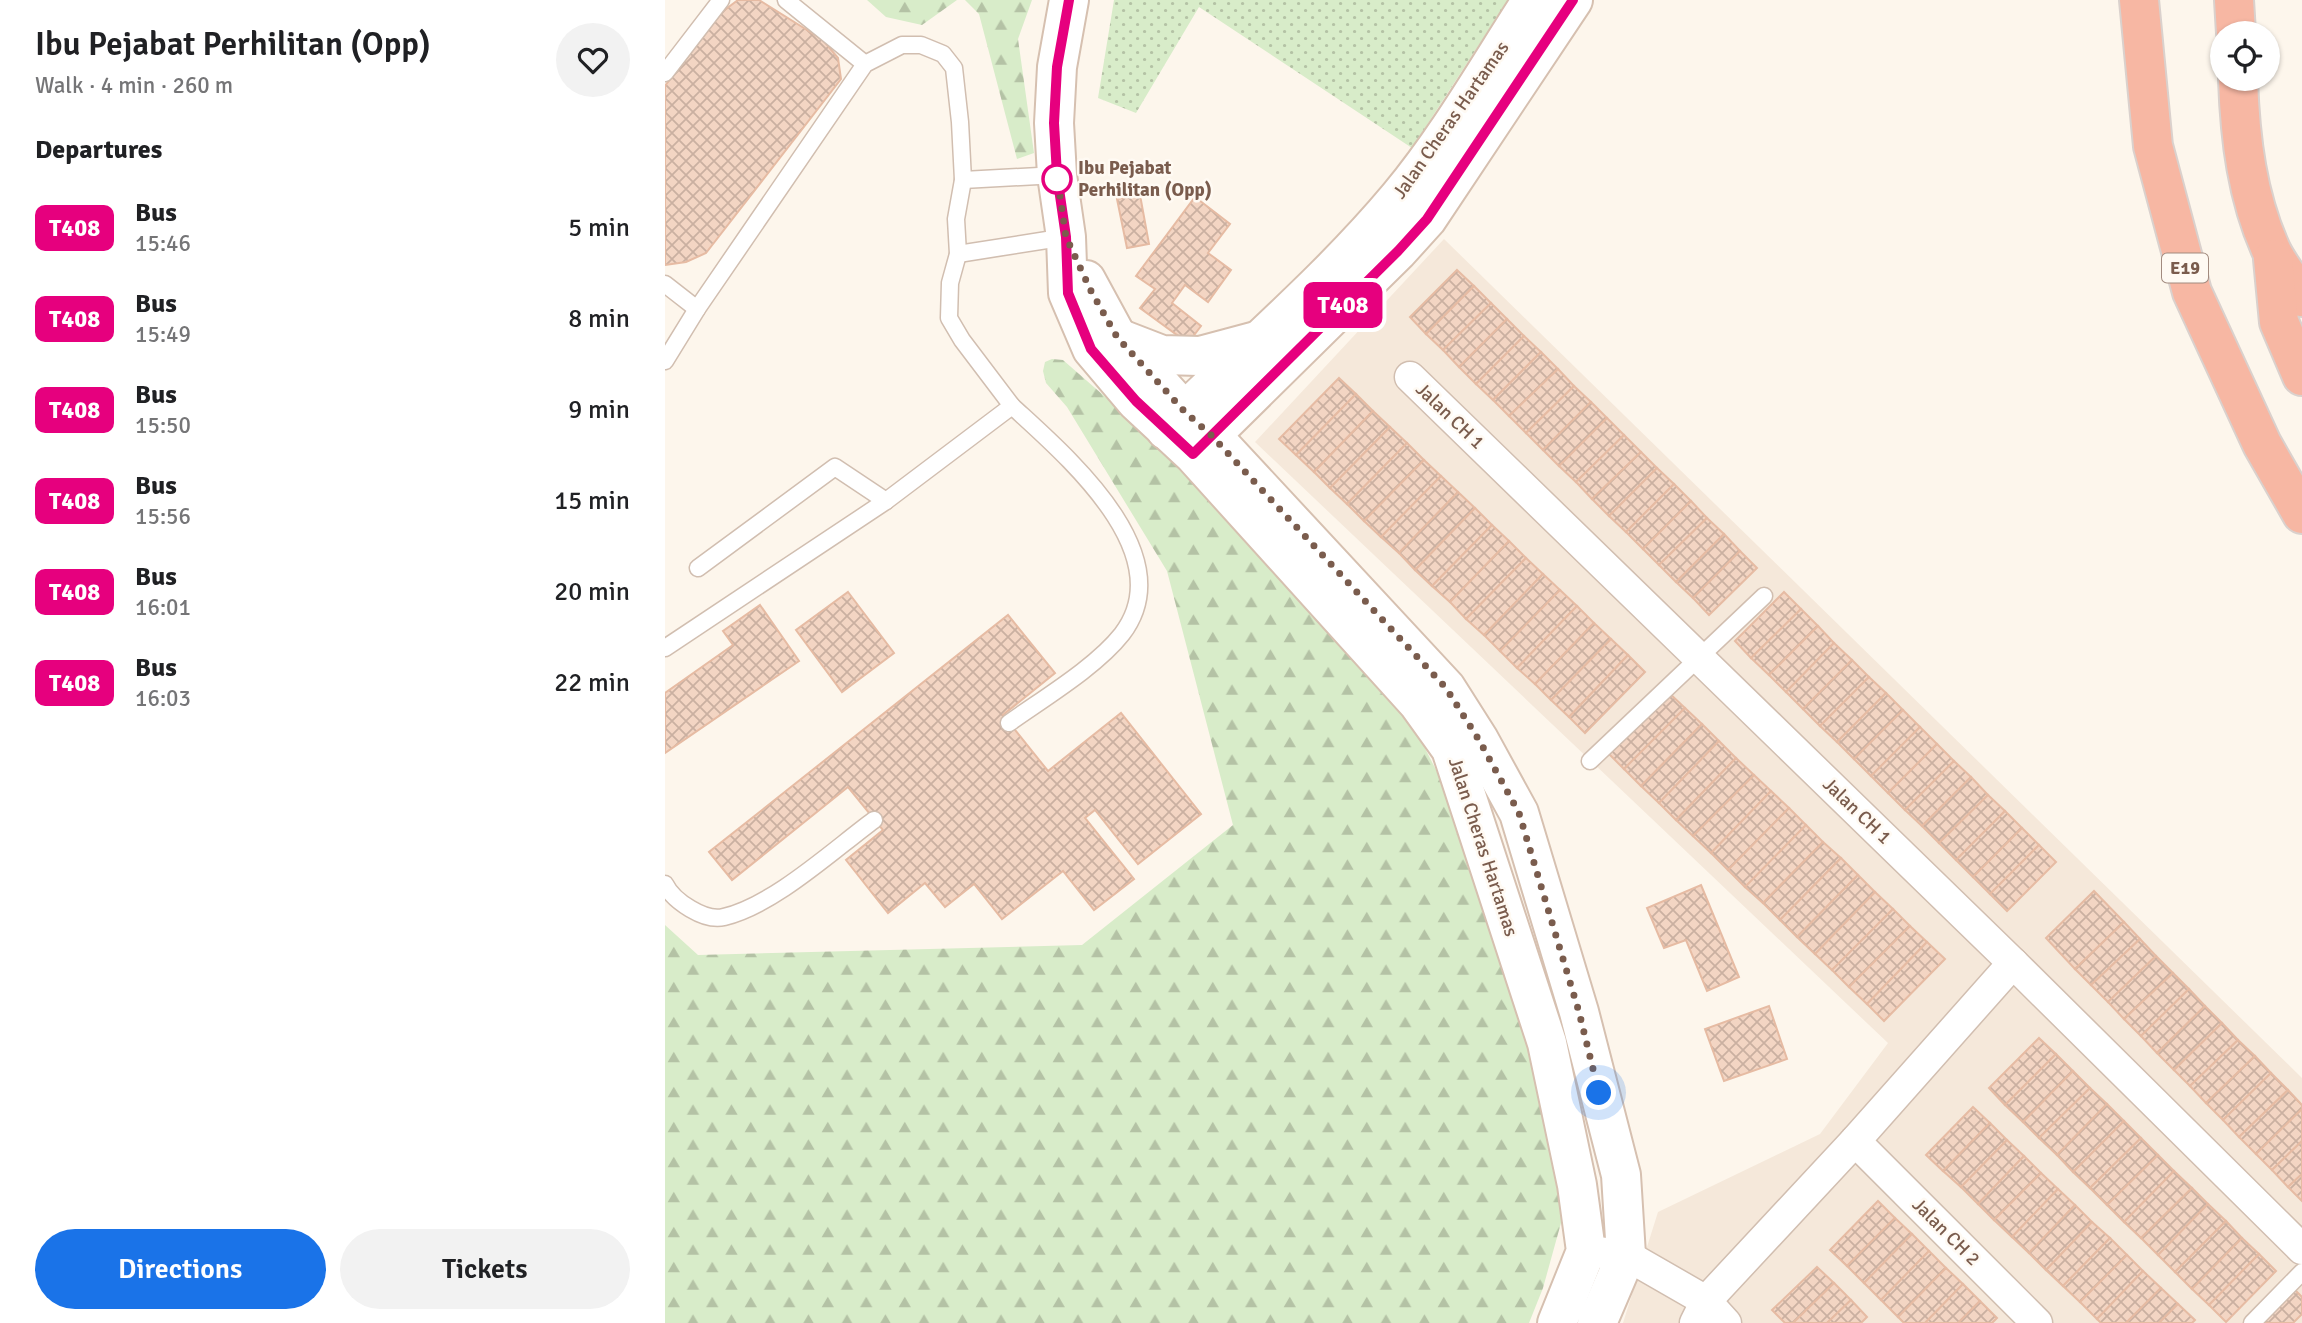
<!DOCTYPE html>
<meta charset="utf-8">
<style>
body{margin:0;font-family:Signika,sans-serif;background:#f2f2f2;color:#202124;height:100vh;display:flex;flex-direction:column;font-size:26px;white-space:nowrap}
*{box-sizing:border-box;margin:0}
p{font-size:23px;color:#757577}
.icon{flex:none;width:38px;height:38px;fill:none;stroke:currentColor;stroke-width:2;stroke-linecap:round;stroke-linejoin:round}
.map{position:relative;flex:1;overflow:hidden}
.drawer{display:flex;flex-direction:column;background:#fff;width:665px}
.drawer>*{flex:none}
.badge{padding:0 14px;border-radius:10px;font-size:24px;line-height:46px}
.buttons{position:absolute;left:1545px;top:21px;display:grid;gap:14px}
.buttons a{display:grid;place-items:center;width:70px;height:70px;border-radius:50%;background:#fff;box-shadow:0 2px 5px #0004;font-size:35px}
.you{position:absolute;width:35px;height:35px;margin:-18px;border:5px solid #fff;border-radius:50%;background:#1a73e8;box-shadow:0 0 0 10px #1a73e833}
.map>.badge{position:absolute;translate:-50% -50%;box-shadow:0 0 0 4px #fff}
h2{padding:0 35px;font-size:26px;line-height:63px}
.round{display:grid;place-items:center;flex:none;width:74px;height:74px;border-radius:37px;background:#f2f2f2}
.summary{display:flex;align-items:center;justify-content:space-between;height:119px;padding:0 35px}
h1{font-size:33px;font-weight:600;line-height:52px}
.action{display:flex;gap:14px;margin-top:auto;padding:14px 35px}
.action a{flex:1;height:80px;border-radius:42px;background:#1a73e8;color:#fff;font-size:28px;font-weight:600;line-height:80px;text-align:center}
.action a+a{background:#f2f2f2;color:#202124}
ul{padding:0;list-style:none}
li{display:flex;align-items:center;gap:21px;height:91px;padding:0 35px}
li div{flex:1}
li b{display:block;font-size:26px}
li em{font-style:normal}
li .badge{min-width:77px;font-weight:700;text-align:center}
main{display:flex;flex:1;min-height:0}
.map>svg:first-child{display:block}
.residential{fill:#f5e8da}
.grass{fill:url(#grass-dots)}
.forest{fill:url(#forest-firs)}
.building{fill:url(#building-cross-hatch);stroke:#e6bba3;stroke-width:2}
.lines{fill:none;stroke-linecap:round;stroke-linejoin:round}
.lane-casing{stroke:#d1beb0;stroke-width:19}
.street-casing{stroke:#d1beb0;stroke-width:33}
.secondary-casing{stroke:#d6c0b0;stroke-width:42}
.highway-casing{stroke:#dad1cd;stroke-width:42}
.lane{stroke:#fff;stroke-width:16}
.street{stroke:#fff;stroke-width:30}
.secondary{stroke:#fff;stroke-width:38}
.highway{stroke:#f7b7a3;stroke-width:38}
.line-casing{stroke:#fff;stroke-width:16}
.line{stroke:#e6007e;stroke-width:10}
.walk{stroke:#7a5c4d;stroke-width:7;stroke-dasharray:0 12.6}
.stop-dot{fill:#fff;stroke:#e6007e;stroke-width:3.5}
.labels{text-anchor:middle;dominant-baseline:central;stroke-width:5;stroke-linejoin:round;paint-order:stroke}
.shield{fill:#fffaf3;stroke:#a28b7f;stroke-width:2}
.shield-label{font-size:18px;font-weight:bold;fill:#7a5c4d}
.street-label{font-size:19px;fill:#7a5c4d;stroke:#fffaf3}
.stop-label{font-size:19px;font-weight:bold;fill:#7a5c4d;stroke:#fffaf3;text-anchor:start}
</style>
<main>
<section class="drawer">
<div class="summary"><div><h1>Ibu Pejabat Perhilitan (Opp)</h1><p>Walk · 4 min · 260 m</p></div><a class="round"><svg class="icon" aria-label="heart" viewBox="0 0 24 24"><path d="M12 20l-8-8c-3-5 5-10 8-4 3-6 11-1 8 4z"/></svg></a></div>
<h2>Departures</h2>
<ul>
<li><span class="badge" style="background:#e6007e;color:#fff">T408</span><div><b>Bus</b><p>15:46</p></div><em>5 min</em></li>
<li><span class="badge" style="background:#e6007e;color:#fff">T408</span><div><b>Bus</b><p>15:49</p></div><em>8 min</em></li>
<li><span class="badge" style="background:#e6007e;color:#fff">T408</span><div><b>Bus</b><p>15:50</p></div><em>9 min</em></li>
<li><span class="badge" style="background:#e6007e;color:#fff">T408</span><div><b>Bus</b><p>15:56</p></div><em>15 min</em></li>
<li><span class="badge" style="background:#e6007e;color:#fff">T408</span><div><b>Bus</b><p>16:01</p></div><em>20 min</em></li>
<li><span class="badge" style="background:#e6007e;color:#fff">T408</span><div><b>Bus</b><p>16:03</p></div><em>22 min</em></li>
</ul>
<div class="action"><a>Directions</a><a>Tickets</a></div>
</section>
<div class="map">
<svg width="1637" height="1323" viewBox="0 0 1637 1323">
<defs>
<pattern id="grass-dots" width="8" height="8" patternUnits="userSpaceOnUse" patternTransform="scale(1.75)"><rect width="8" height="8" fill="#d8ecc9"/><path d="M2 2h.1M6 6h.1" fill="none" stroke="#b4c2a5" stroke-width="1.8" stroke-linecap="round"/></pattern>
<pattern id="forest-firs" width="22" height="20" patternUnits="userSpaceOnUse" patternTransform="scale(1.75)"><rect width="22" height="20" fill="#d8ecc9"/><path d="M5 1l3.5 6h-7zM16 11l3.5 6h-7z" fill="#b4c2a5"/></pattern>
<pattern id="building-cross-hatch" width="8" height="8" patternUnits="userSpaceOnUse" patternTransform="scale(1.75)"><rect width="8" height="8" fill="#f3d5c3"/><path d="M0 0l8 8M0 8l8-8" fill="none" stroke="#cab0a1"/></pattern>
</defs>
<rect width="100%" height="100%" fill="#fdf6ec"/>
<polygon class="residential" points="779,239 1637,1078 1637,1323 958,1323 993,1212 1155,1134 1223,1043 590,442"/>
<polygon class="grass" points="449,0 843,0 747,148 534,7 471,113 433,98"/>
<g class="forest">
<polygon points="202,0 292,0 257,25 221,17"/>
<polygon points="300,0 367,0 353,39 369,153 352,159 314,14"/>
<polygon points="387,359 398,360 532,477 737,703 798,823 880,1062 904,1194 878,1288 864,1323 0,1323 0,925 33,955 417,945 568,825 502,571 402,407 381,383 378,371 380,362"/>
</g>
<g class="building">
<polygon points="73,0 94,0 158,40 173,58 176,79 41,253 21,262 0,265 0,86 57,12"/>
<polygon points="475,195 484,244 462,248 452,199"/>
<polygon points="530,197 565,224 543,253 566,270 543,302 520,285 507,303 536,326 523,343 475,308 490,289 471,276"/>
<polygon points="792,270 809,286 761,334 745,317"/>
<polygon points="809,286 826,303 778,350 761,334"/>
<polygon points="826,303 842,319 794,367 778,350"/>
<polygon points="842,319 859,336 811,384 794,367"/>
<polygon points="859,336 876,352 828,400 811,384"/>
<polygon points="876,352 893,369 844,416 828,400"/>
<polygon points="893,369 909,386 861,433 844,416"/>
<polygon points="674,378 691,394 631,455 614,439"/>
<polygon points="909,386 926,402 878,450 861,433"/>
<polygon points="691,394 708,411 649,472 631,455"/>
<polygon points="926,402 942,418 894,466 878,450"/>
<polygon points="708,411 725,427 665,488 649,472"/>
<polygon points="942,418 959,435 911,482 894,466"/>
<polygon points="725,427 742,443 682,504 665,488"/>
<polygon points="959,435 976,452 927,499 911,482"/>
<polygon points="742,443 759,460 699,521 682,504"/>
<polygon points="976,452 992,468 944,516 927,499"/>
<polygon points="759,460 776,476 716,537 699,521"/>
<polygon points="992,468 1009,484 961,532 944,516"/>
<polygon points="776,476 793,492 734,553 716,537"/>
<polygon points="1009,484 1026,501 978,549 961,532"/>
<polygon points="793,492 810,508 750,570 734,553"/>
<polygon points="1026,501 1042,518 994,565 978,549"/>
<polygon points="810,508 827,525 767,586 750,570"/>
<polygon points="1042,518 1059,534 1011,582 994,565"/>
<polygon points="827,525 844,541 785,602 767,586"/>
<polygon points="1059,534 1075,551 1028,598 1011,582"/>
<polygon points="844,541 861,558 801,619 785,602"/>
<polygon points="1075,551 1092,568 1044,615 1028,598"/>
<polygon points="861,558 878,574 819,635 801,619"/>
<polygon points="878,574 895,590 835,651 819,635"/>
<polygon points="895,590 912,606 852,668 835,651"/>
<polygon points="183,592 229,653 177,692 131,630"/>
<polygon points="1119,592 1136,609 1086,658 1070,641"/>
<polygon points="95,605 134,661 0,753 0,693 68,645 58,631"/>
<polygon points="912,606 929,623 870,684 852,668"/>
<polygon points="1136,609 1153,626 1104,675 1086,658"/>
<polygon points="343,615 390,673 338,715 383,771 456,713 536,814 473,864 430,810 420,818 469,879 429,910 398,871 337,919 309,884 280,907 260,883 223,913 181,860 218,830 183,787 67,880 44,852"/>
<polygon points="929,623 946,639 886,700 870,684"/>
<polygon points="1153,626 1169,643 1121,692 1104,675"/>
<polygon points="946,639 963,655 904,717 886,700"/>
<polygon points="1169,643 1187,660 1138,709 1121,692"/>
<polygon points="963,655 980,672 920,733 904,717"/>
<polygon points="1187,660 1204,677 1155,726 1138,709"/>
<polygon points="1204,677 1221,693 1172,742 1155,726"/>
<polygon points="1002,691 1020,708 959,769 942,752"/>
<polygon points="1221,693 1238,710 1189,759 1172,742"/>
<polygon points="1020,708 1037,724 976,786 959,769"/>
<polygon points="1238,710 1255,727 1206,776 1189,759"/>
<polygon points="1037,724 1054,741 994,803 976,786"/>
<polygon points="1255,727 1272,744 1223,793 1206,776"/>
<polygon points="1054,741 1071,758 1011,820 994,803"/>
<polygon points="1272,744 1289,761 1240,810 1223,793"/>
<polygon points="1071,758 1089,775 1028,836 1011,820"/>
<polygon points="1289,761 1306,777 1257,826 1240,810"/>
<polygon points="1089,775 1106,791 1046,853 1028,836"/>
<polygon points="1306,777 1323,795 1274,843 1257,826"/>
<polygon points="1106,791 1124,808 1063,870 1046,853"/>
<polygon points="1323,795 1340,811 1291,860 1274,843"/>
<polygon points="1124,808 1141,825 1080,887 1063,870"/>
<polygon points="1340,811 1357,828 1308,877 1291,860"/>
<polygon points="1141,825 1158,842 1098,903 1080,887"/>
<polygon points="1357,828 1374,845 1325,894 1308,877"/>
<polygon points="1158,842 1176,858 1115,920 1098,903"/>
<polygon points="1374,845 1391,862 1342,911 1325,894"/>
<polygon points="1176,858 1193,875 1132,937 1115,920"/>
<polygon points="1193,875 1210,892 1150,954 1132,937"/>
<polygon points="1036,885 1074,977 1042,991 1021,940 999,948 982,908"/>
<polygon points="1429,891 1459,922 1410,969 1381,938"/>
<polygon points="1210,892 1228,909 1167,970 1150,954"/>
<polygon points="1228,909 1245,926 1184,987 1167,970"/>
<polygon points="1459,922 1475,939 1426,985 1410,969"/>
<polygon points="1245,926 1262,942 1202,1004 1184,987"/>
<polygon points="1475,939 1491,956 1443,1002 1426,985"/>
<polygon points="1262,942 1280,959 1219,1021 1202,1004"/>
<polygon points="1491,956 1508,973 1459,1019 1443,1002"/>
<polygon points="1508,973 1524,989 1476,1036 1459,1019"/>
<polygon points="1524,989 1540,1006 1492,1053 1476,1036"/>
<polygon points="1104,1006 1122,1059 1059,1081 1040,1029"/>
<polygon points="1540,1006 1557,1023 1509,1070 1492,1053"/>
<polygon points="1557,1023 1573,1040 1525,1086 1509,1070"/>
<polygon points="1374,1038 1391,1054 1340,1105 1324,1088"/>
<polygon points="1573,1040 1590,1056 1541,1103 1525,1086"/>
<polygon points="1391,1054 1408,1071 1358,1122 1340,1105"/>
<polygon points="1590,1056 1606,1073 1558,1120 1541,1103"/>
<polygon points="1408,1071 1425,1088 1374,1138 1358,1122"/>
<polygon points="1606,1073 1623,1090 1574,1137 1558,1120"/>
<polygon points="1425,1088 1442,1104 1392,1155 1374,1138"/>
<polygon points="1623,1090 1637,1105 1637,1109 1591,1154 1574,1137"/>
<polygon points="1442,1104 1459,1121 1408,1172 1392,1155"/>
<polygon points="1308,1107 1325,1123 1278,1171 1261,1155"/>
<polygon points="1637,1109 1637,1141 1607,1170 1591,1154"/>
<polygon points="1459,1121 1476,1138 1425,1188 1408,1172"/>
<polygon points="1325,1123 1342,1140 1296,1187 1278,1171"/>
<polygon points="1476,1138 1493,1155 1442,1205 1425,1188"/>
<polygon points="1342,1140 1359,1156 1313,1204 1296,1187"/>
<polygon points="1637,1141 1637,1174 1623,1187 1607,1170"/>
<polygon points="1493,1155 1509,1171 1459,1222 1442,1205"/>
<polygon points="1359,1156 1376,1173 1329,1220 1313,1204"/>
<polygon points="1509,1171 1527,1188 1476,1238 1459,1222"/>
<polygon points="1376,1173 1393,1189 1347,1237 1329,1220"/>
<polygon points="1637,1174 1637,1201 1623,1187"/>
<polygon points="1527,1188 1543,1204 1493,1255 1476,1238"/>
<polygon points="1393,1189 1410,1205 1364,1253 1347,1237"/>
<polygon points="1213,1201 1230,1218 1182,1266 1165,1250"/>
<polygon points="1543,1204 1561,1221 1510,1272 1493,1255"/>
<polygon points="1410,1205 1427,1222 1381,1270 1364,1253"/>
<polygon points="1230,1218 1247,1234 1199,1283 1182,1266"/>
<polygon points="1561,1221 1577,1238 1527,1289 1510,1272"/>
<polygon points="1427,1222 1445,1238 1398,1286 1381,1270"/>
<polygon points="1247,1234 1264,1251 1216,1300 1199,1283"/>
<polygon points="1445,1238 1462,1255 1415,1302 1398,1286"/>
<polygon points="1577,1238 1594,1254 1544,1305 1527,1289"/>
<polygon points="1264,1251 1281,1268 1233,1317 1216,1300"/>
<polygon points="1594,1254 1611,1271 1561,1322 1544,1305"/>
<polygon points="1462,1255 1478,1271 1432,1319 1415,1302"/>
<polygon points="1152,1267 1169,1283 1128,1323 1120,1323 1107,1310"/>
<polygon points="1281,1268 1298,1284 1260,1323 1239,1323 1233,1317"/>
<polygon points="1478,1271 1496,1288 1461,1323 1436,1323 1432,1319"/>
<polygon points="1169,1283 1186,1300 1162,1323 1128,1323"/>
<polygon points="1298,1284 1315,1301 1293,1323 1260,1323"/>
<polygon points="1496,1288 1513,1304 1494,1323 1461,1323"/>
<polygon points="1629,1289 1637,1297 1637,1314 1628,1323 1595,1323"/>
<polygon points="1186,1300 1202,1317 1196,1323 1162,1323"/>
<polygon points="1315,1301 1332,1318 1327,1323 1293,1323"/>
<polygon points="1513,1304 1530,1320 1527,1323 1494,1323"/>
</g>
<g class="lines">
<defs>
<g id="lane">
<polyline points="121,0 200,64"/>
<polyline points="0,73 56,0"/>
<polyline points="298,180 392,175"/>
<polyline points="293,254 401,237"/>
<polyline points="0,284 32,309"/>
<polyline points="0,361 32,309 200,64 237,45 256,45 278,54 289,68 295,122 298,180 291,219 293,254 285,283 284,318 297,340 347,406"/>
<polyline points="33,568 170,467 221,501"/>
<path d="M0,648L221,501L347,406C400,455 518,554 457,634C431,667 379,698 344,723"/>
<polyline points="925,761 1099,596"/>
<path d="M0,884C8,901 40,922 59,917C109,905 167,851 209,820"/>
<polyline points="1587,1323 1637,1272"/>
</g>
<g id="street">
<polyline points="745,377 1348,963 1637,1249"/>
<polyline points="1190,1141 1372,1323"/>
<polyline points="921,1251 961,1255 1041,1301 1190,1141 1348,963"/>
<polyline points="1030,1323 1041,1301 1061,1323"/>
</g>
<g id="secondary">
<polyline points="404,0 392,67 389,123 392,175 401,237 403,293 427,349 471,401 528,454 753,703 786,749 882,1043 912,1185 921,1251 892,1323"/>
<polyline points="421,280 452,337 520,412 546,435 781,688 814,740 854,813 914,1012 956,1175 961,1255 932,1323"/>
<polyline points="453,338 497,355 535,356 591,341"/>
<path d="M501,430C579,352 663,282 734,197C784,137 824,66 867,0"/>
<polyline points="529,452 733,251 762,219 908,0"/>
</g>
<g id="highway">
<polyline points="1474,0 1488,146 1527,292 1597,444 1637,514"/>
<polyline points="1569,0 1571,33"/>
<path d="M1573,79C1575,138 1582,198 1607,252C1615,268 1627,282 1637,297"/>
<polyline points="1608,259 1614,322 1637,376"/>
</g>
</defs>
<use href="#lane" class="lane-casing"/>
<use href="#street" class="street-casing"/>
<use href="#secondary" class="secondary-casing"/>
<use href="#highway" class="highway-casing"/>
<use href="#lane" class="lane"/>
<use href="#street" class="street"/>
<use href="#secondary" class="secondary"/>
<use href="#highway" class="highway"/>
</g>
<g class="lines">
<defs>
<polyline id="line" points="404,0 392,67 389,123 392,175 401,237 403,293 426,349 471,401 528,454 733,251 762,219 908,0"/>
</defs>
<use href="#line" class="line-casing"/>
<use href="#line" class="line"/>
<polyline class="walk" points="392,179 392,175 401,237 426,291 452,337 520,412 546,435 781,688 814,740 854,813 914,1012 934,1093"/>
</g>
<circle class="stop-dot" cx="392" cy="179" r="14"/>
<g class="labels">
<rect class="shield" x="1497" y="253.5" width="46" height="29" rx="5"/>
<g class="shield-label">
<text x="1520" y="268">E19</text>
</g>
<g class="street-label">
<text transform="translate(786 120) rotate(-55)">Jalan Cheras Hartamas</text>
<text transform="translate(785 416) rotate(44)">Jalan CH 1</text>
<text transform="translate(1192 811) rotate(44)">Jalan CH 1</text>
<text transform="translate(818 847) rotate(72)">Jalan Cheras Hartamas</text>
<text transform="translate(1281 1232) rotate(45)">Jalan CH 2</text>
</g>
<g class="stop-label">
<text x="413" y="168">Ibu Pejabat<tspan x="413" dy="22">Perhilitan (Opp)</tspan></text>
</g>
</g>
</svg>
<div class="buttons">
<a><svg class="icon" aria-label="locate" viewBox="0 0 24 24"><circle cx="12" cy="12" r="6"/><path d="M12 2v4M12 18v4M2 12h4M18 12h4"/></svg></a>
</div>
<div class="you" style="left:934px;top:1093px"></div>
<b class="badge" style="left:678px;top:305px;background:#e6007e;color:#fff">T408</b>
</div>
</main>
